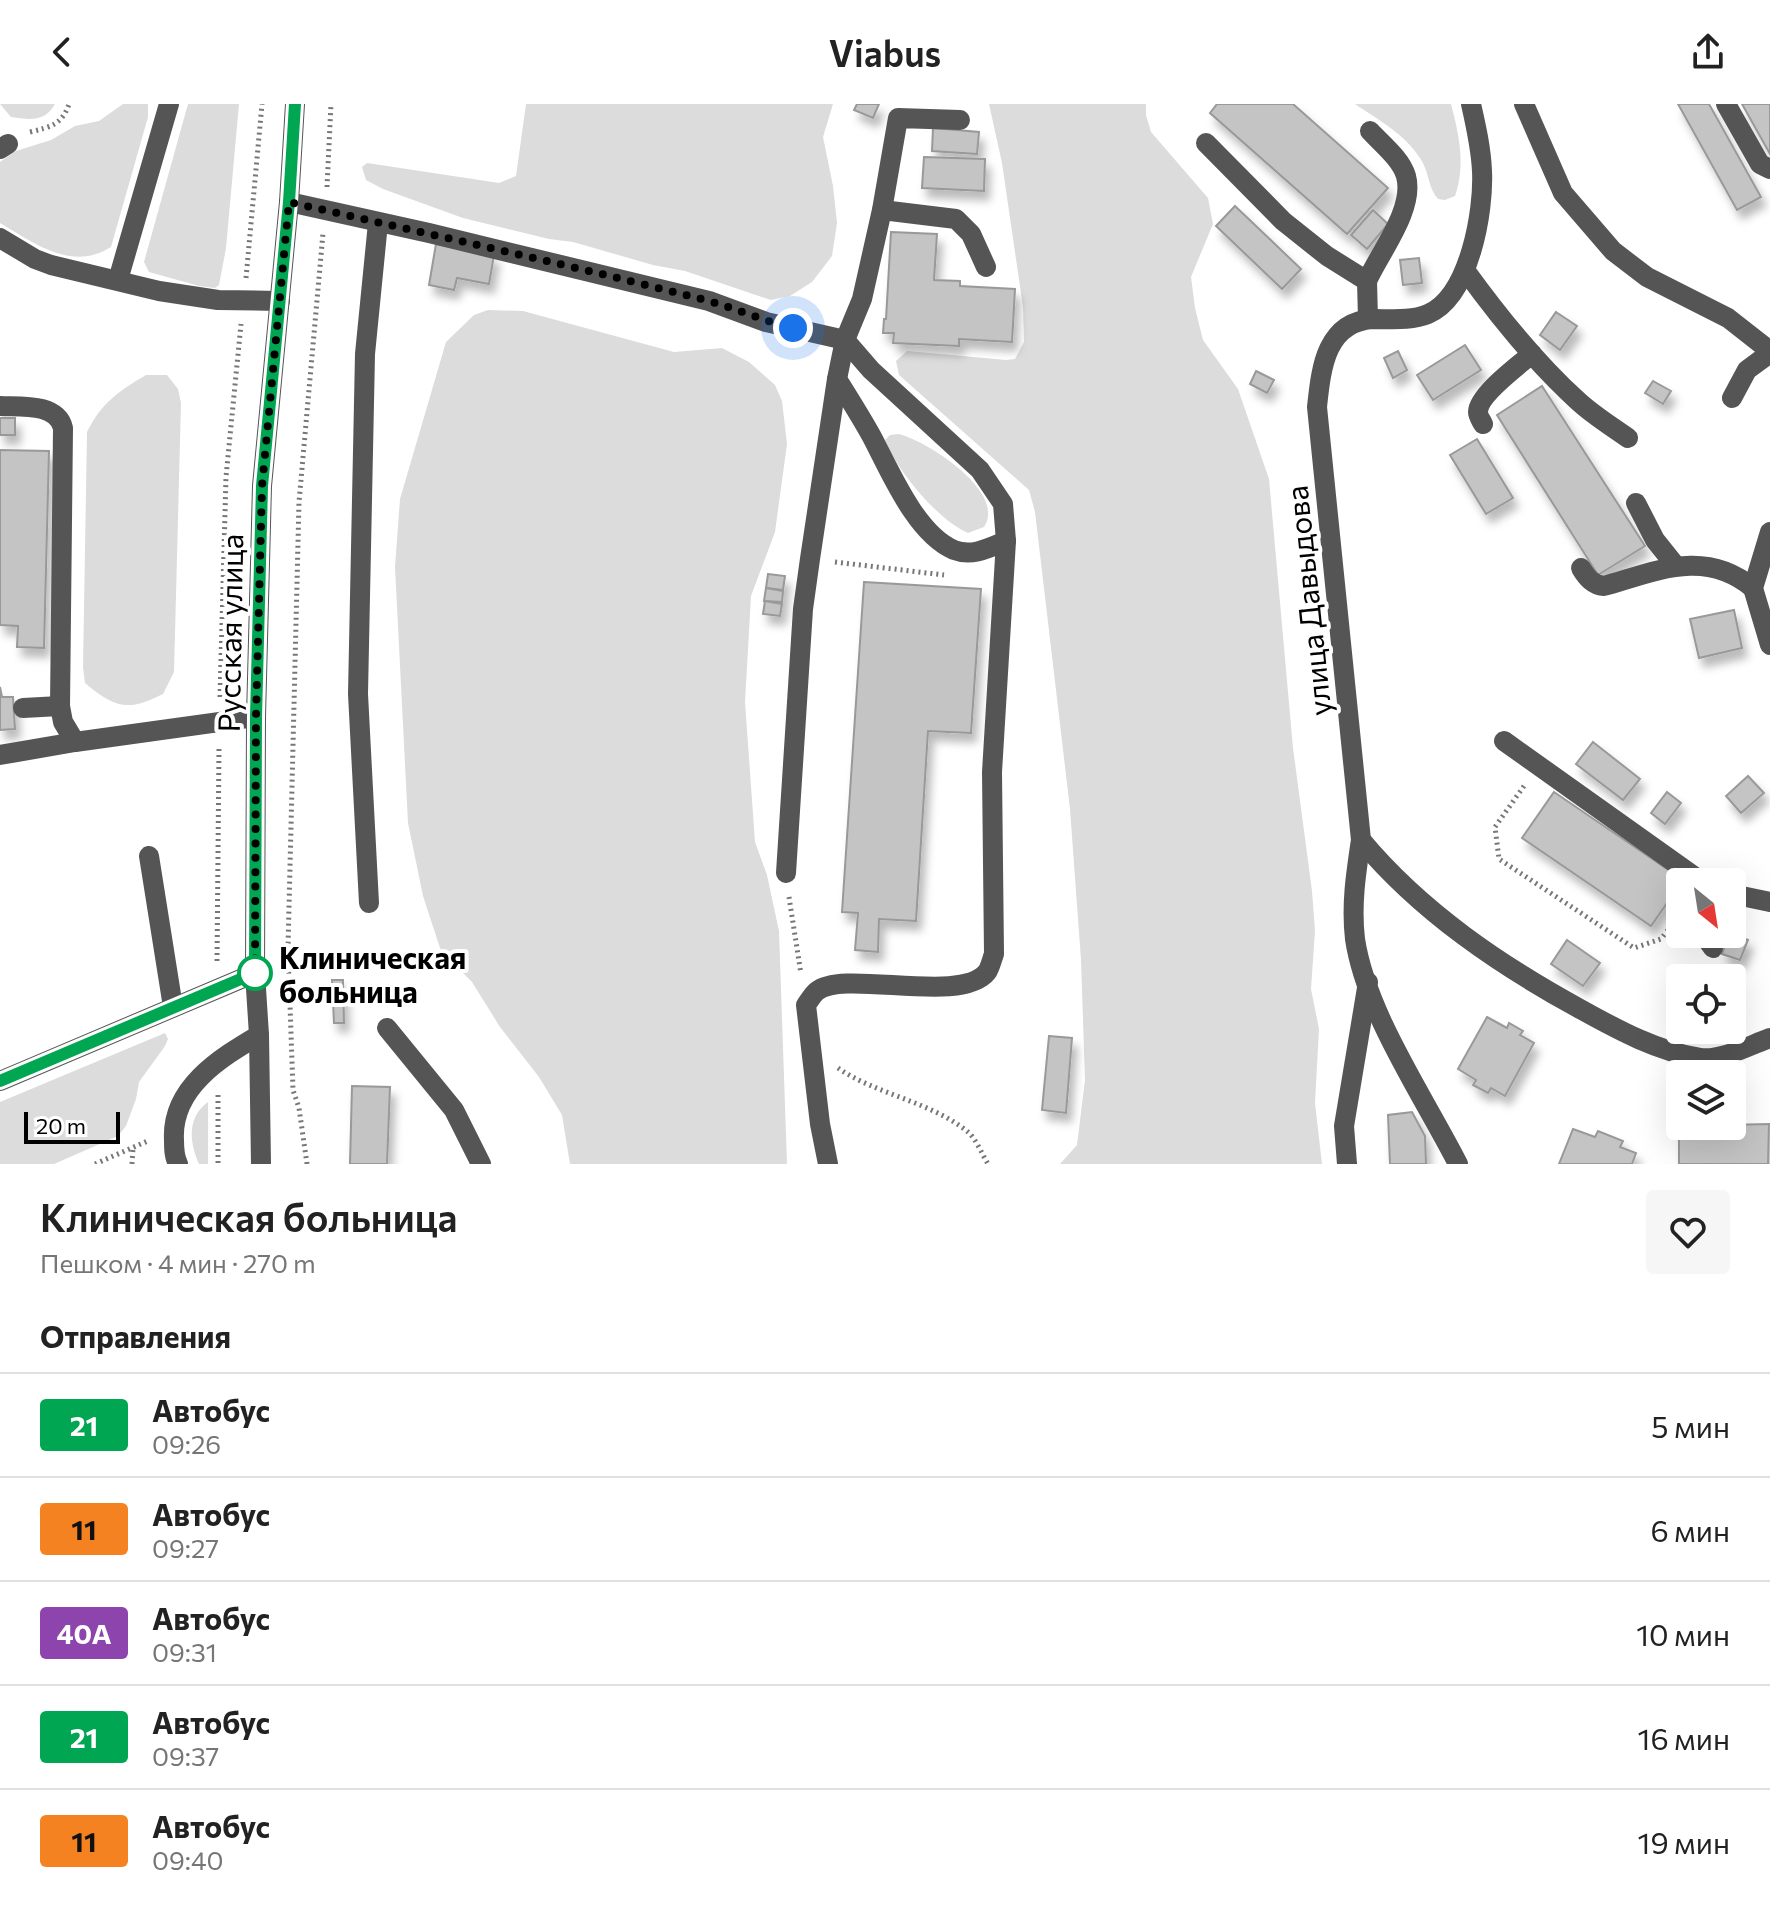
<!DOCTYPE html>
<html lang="ru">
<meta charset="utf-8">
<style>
body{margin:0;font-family:Commissioner,sans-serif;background:#f6f6f6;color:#222;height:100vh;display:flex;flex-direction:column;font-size:30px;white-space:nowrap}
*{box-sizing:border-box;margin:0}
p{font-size:26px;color:#767676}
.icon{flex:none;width:44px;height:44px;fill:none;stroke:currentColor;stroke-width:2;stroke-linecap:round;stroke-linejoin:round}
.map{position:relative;height:1060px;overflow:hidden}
.side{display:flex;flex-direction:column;background:#fff;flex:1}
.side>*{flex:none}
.badge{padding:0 16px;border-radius:6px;font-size:28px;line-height:52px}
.needle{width:52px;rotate:150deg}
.tools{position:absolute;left:1666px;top:764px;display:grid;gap:16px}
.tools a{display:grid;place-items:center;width:80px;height:80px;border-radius:8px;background:#fff;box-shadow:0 8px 32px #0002;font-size:40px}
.scale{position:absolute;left:24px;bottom:20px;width:96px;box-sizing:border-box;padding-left:8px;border:4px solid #000;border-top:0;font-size:22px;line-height:28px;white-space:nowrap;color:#000;-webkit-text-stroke:6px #fff;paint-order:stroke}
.you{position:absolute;width:40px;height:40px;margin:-20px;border:6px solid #fff;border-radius:50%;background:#1a73e8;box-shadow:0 0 0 12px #1a73e833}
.map>.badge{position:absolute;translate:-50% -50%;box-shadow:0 0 0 4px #fff}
h2{padding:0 40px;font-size:30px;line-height:72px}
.round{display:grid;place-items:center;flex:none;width:84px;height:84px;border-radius:8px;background:#f6f6f6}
.headline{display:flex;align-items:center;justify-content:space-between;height:136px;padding:0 40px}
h1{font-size:38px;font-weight:600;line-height:60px}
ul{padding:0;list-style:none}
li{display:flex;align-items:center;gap:24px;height:104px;padding:0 40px;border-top:2px solid #e0e0e0}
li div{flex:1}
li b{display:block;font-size:30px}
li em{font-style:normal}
li .badge{min-width:88px;font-weight:700;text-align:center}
header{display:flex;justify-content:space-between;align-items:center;height:104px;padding:0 40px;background:#fff;font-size:36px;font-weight:600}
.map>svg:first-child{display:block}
.green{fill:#dcdcdc}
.building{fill:#c4c4c4;stroke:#999;stroke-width:2;filter:url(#shadow)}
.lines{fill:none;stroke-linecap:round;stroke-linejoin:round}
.path{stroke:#777;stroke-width:5;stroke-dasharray:2 4;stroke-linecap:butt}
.minor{stroke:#555;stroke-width:20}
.line-casing{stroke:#fff;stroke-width:18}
.line{stroke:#00a651;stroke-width:12}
.walk{stroke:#000;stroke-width:8;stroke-dasharray:0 14.4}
.stop-dot{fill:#fff;stroke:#00a651;stroke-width:4}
.labels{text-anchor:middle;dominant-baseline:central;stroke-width:8;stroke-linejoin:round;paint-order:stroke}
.street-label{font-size:30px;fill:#000;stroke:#fff}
.stop-label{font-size:30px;font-weight:bold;fill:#000;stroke:#fff;text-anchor:start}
</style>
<header><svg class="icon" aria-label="back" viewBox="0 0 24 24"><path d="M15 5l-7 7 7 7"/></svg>Viabus<svg class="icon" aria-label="share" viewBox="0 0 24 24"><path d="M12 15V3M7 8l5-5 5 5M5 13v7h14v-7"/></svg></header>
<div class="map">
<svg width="1770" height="1060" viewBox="0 0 1770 1060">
<defs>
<filter id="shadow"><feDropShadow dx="5" dy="9" stdDeviation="4" flood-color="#0004"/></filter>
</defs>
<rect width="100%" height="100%" fill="#fff"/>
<g class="green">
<path d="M0,0H55C45,18 30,16 11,13Z"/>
<path d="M123,0H148V13L111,143C72,168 34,139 0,119V58L16,47L51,36L75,22L99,17Z"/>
<polygon points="188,0 239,0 226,144 219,181 215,184 199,182 149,168 144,158"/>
<polygon points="526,0 833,0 823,33 833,82 837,119 832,152 812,178 790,192 771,196 685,167 653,161 573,138 549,135 463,114 383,85 366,76 362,63 367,59 374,60 499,79 516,72"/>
<polygon points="989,0 1146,0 1146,11 1151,28 1208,94 1213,120 1191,173 1195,204 1203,236 1238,285 1269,375 1293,644 1312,787 1315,827 1311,885 1319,925 1315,999 1322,1060 1060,1060 1077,1041 1085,976 1081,856 1070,705 1035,408 1029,386 899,271 896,257 907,247 1006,256 1015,255 1024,238 1023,203 1002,59"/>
<path d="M1355,0H1451C1459,31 1466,61 1455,92L1445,96L1438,95C1429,85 1429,71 1423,59C1408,32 1380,17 1355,0Z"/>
<polygon points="488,206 523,207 674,248 722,244 749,258 775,281 782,297 787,340 775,428 751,492 745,598 755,738 767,771 779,827 787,1060 570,1060 562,1011 539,973 500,923 472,878 441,847 423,792 408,719 395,463 400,395 446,238 474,211"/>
<path d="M146,271H167L178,285L181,299L174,568L163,590C128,608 115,604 85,579L83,563L87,328C101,299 119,287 146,271Z"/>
<path d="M899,330C927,337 1007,388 984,423L968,429C938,416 897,367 885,336L890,331Z"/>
<polygon points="165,929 168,935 165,942 139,978 136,995 126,1022 118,1032 54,1060 0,1060 0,998"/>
<path d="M208,998V1060H199C189,1038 187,1013 208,998Z"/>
</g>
<g class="building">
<polygon points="857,0 879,0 873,14 854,6"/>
<polygon points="1217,0 1293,0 1388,84 1347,130 1210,9"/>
<polygon points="1678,0 1709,0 1761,93 1737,106"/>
<polygon points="1742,0 1770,0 1770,50"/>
<polygon points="933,24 979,28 977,50 932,47"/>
<polygon points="924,53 985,55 984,87 922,84"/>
<polygon points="1235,102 1301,165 1282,185 1216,122"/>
<polygon points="1373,106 1388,120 1367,145 1351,131"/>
<polygon points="891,128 937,130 934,176 960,177 960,182 1015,185 1012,238 959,235 959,242 893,239 894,229 883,229 884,215 886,215"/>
<polygon points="436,140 494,151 489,180 457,174 454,186 429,181"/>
<polygon points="1419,154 1422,179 1403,181 1400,156"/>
<polygon points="1556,208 1577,222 1560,246 1540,231"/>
<polygon points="1465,241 1481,266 1433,296 1417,271"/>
<polygon points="1398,247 1407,266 1393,274 1384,254"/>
<polygon points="1256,267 1274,276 1267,289 1250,280"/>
<polygon points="1653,277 1671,287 1663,300 1645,289"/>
<polygon points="1542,282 1645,442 1598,471 1497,311"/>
<rect x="0" y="314" width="15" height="17"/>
<polygon points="1477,335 1513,394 1486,410 1450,351"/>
<polygon points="0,346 49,347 44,544 17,543 18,522 0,521"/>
<polygon points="768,470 785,472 783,486 766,484"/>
<polygon points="864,478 981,485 971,629 928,627 916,817 879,815 878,848 855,846 858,809 842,808"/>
<polygon points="766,484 783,487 782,498 764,497"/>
<polygon points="765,497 782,500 780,512 763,510"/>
<polygon points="1734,506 1742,544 1699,554 1690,515"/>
<polygon points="0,583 2,593 13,593 15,625 0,626"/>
<polygon points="1593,638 1640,675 1623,696 1576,660"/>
<polygon points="1748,672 1764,689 1741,709 1726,692"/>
<polygon points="1554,688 1683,776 1651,822 1522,734"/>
<polygon points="1667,688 1681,699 1665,720 1651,709"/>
<polygon points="1729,830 1748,836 1740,856 1722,850"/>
<polygon points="1567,836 1600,859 1583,882 1551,860"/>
<polygon points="332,876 343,876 344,919 334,919"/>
<polygon points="1487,913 1507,924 1509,919 1523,927 1520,931 1534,939 1505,992 1491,984 1488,989 1473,981 1476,976 1458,965"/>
<polygon points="1049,932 1072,934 1066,1009 1042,1006"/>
<polygon points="352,982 390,983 387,1060 350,1060"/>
<polygon points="1412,1008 1425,1032 1426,1060 1390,1060 1388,1011"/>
<polygon points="1679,1019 1680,1022 1769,1020 1768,1060 1679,1060"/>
<polygon points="1573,1025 1595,1033 1598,1027 1623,1037 1620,1043 1636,1049 1632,1060 1559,1060"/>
</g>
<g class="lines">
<g class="path">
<path d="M30,28C50,23 62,21 69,0"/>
<polyline points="327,83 331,0"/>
<polyline points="246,174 262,0"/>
<polyline points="835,458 944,471"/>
<polyline points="220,593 226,373 241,220"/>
<polyline points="1524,682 1495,723 1499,755 1634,844 1661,835 1680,810"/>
<polyline points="789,793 801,870"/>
<polyline points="217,857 219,643"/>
<path d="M838,964C875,990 932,998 968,1028C976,1035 982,1050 988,1060"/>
<polyline points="218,991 218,1060"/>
<polyline points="95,1060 150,1036"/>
<polyline points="132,1060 133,1044"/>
<polyline points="307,1060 299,1004 293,986 288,844 299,398 323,129"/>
</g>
<g class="minor">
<polyline points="1524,0 1563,89 1613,147 1647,173 1728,214 1770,247"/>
<polyline points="1726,0 1760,60 1770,65"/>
<polyline points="1206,39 1283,117 1327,152 1367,177 1368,215"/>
<polyline points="0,45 8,40"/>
<path d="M289,98L429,129L709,197L766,218L845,236L871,266L980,366L1003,400L1006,437L992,668L994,850C992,855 990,864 987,868C961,901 844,865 817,887C813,890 809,897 806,901L820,1020L828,1060"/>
<polyline points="882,106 956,115 971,130 986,163"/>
<polyline points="0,134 35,155 51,161 159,187 218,196 280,197"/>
<path d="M1465,166C1499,213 1535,258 1578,297C1593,311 1611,322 1628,334"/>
<polyline points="118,176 169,0"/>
<path d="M1367,177C1380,148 1415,105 1406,72C1401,55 1382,40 1370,27"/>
<path d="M837,275C849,294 861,313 872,333C890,367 916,430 954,446C972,453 989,444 1006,437"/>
<polyline points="1732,294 1747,266 1770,249"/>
<path d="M0,302C21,303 57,299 63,324L60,602L63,618L75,638"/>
<path d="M1483,320C1481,316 1478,312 1478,308C1478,291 1520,260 1532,250"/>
<polyline points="1636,399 1655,436 1675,461"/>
<polyline points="1770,428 1753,484 1770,541"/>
<path d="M1581,464C1587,474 1593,481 1604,482C1657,467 1705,444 1753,484"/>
<polyline points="23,604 60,602"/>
<polyline points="1504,637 1702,778"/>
<polyline points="0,651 75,638 256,613"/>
<path d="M1361,736C1421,808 1501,862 1582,906C1618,926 1659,948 1700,954C1722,957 1750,941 1770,934"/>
<polyline points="149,752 173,903"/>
<polyline points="786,769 803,505 810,455 837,275 845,236 862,195 882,106 898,14 960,16"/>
<polyline points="1732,790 1770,798"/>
<polyline points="369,799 358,590 365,250 378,119"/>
<polyline points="1703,830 1713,844"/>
<polyline points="387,924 454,1006 481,1060"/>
<polyline points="0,977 255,869"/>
<path d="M178,1060C174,1052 174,1045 174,1036C171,984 220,954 259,931"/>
<polyline points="261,1060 259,931 255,869 256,613 262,382 289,98 295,0"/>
<polyline points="1347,1060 1344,1022 1368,878"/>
<path d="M1458,1060C1424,993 1366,909 1355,835C1351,801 1356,769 1361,736L1317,303C1321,266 1325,217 1374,215C1392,215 1411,217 1428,210C1470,192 1484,106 1482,67C1481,44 1476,22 1471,0"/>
</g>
</g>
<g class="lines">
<defs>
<polyline id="line" points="0,977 255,869 256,613 262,382 289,98 295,0"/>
</defs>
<use href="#line" class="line-casing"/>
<use href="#line" class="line"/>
<path class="walk" d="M255,869L256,613L262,382L289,98C428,130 567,160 705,196C735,204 763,217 793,224"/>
</g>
<circle class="stop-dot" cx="255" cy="869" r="16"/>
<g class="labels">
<g class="street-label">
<text transform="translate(1307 497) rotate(-96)">улица Давыдова</text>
<text transform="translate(229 529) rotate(-89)">Русская улица</text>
</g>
<g class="stop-label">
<text x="279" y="852">Клиническая<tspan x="279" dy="34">больница</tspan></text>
</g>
</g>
</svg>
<div class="tools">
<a><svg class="needle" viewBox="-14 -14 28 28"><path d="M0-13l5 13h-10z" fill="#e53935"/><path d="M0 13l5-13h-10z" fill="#767676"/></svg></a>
<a><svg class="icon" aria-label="locate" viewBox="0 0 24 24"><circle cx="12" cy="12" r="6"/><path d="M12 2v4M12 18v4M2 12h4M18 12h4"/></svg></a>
<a><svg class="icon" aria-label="layers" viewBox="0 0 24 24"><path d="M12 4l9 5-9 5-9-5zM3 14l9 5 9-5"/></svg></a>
</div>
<div class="scale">20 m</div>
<div class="you" style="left:793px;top:224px"></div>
</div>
<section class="side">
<div class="headline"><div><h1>Клиническая больница</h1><p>Пешком · 4 мин · 270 m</p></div><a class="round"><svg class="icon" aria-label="heart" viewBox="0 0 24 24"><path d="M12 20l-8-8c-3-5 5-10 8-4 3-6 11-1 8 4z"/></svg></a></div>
<h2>Отправления</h2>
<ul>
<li><span class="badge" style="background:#00a651;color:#fff">21</span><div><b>Автобус</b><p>09:26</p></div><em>5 мин</em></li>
<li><span class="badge" style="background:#f58220;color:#111">11</span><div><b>Автобус</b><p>09:27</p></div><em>6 мин</em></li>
<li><span class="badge" style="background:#8e44ad;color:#fff">40А</span><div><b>Автобус</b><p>09:31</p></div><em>10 мин</em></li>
<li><span class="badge" style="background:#00a651;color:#fff">21</span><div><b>Автобус</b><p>09:37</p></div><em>16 мин</em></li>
<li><span class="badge" style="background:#f58220;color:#111">11</span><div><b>Автобус</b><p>09:40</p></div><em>19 мин</em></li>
</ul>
</section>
